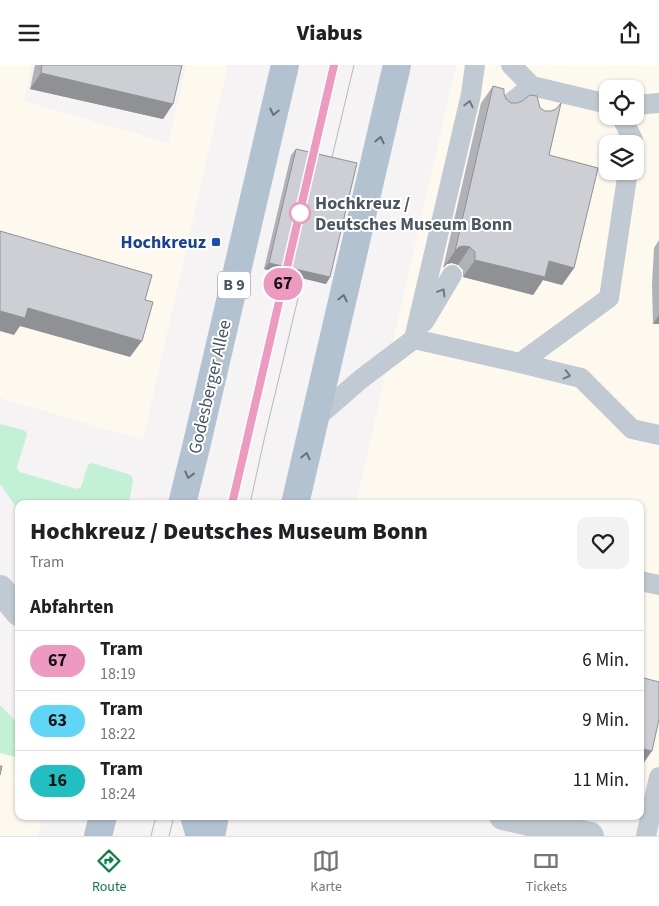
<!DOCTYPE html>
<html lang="de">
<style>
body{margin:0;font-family:"Source Sans 3",sans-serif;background:#f2f2f2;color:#202124;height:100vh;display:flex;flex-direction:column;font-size:19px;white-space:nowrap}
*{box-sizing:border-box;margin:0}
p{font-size:16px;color:#757577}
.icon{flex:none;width:28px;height:28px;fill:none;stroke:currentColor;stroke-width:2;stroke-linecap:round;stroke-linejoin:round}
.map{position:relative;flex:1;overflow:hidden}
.sheet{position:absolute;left:15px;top:435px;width:629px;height:320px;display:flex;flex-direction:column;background:#fff;border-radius:10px;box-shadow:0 1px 4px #0004}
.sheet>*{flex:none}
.badge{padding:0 10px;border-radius:16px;font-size:18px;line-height:32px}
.tools{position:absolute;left:599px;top:15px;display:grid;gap:10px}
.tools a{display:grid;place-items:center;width:45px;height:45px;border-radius:10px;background:#fff;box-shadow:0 1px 4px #0004;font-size:25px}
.map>.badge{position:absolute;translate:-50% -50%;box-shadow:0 0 0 2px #fff}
h2{padding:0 15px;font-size:19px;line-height:45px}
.round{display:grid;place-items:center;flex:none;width:52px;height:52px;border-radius:10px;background:#f2f2f2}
.head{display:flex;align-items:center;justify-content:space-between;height:85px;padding:0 15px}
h1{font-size:24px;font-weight:800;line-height:38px}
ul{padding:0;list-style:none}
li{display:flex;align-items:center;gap:15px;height:60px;padding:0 15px;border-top:1px solid #e0e0e0}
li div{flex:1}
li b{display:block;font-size:19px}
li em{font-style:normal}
li .badge{min-width:55px;font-weight:700;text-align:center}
header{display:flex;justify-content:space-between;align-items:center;height:65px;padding:0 15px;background:#fff;font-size:22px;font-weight:800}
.menu{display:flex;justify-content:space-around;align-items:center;height:70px;border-top:1px solid #e0e0e0;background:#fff;font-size:14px;color:#757577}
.menu a{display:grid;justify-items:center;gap:2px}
.menu .current{color:#0b8043}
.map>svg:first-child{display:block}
.commercial{fill:#fdf9ef;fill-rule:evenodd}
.green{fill:#c3f1d5}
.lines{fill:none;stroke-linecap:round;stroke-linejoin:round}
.service{stroke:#c1cad2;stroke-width:20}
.tertiary{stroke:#c1cad2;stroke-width:28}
.primary{stroke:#b3c2d1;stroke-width:28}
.tram{stroke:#b5b8bd;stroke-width:1}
.wall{fill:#b0b2b7}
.shaded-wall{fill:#909195}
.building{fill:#cdcfd5;stroke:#909195}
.oneway{stroke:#6e7983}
.oneway2{stroke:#64717d}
.line-casing{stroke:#fff;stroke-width:11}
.line{stroke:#ee99bf;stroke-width:8}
.stop-dot{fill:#fff;stroke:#ee99bf;stroke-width:2.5}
.transit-dot{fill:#1a4fb4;stroke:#fff;stroke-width:2}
.labels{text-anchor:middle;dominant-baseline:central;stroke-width:4;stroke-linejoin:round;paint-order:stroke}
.shield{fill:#fff;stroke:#808990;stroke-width:1}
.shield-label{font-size:16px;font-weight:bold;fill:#4a5661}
.stop-label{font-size:18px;font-weight:bold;fill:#4a5661;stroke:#fff;text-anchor:start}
.transit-label{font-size:18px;font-weight:bold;fill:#164399;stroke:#fff;text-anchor:end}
.street-label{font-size:18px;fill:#4a5661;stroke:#fff}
</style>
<header><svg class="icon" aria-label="menu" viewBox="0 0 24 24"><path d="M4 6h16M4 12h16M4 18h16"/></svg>Viabus<svg class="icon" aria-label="share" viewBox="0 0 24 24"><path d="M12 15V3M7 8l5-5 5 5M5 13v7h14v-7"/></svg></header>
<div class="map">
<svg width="659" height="771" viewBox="0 0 659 771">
<rect width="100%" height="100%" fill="#f5f3f3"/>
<g class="commercial">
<polygon points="0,0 32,0 24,36 168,78 187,0 228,0 143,375 0,333"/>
<path d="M456,0H659V739L640,734V439H356ZM608,24H635V51H608ZM608,79H635V106H608Z"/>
<polygon points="0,688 19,693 19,751 43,751 38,771 0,771"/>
</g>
<g class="green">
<polygon points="0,359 23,365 26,367 27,370 17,402 18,405 20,407 77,424 81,422 88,400 92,398 131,410 133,415 129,439 19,439 19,446 0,419"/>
<polygon points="0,640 19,659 19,693 0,688"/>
</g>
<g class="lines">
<g class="service">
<polyline points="511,0 532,21 608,39"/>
<polyline points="635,40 659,38"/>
<polyline points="503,44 532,21"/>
<polyline points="621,51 633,75 632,79"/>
<polyline points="424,257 452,210"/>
<polyline points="414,274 471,29 475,0"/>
<polyline points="520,298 609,233 628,106"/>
<polyline points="315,354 361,314 414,274 520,298 581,313 632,364 659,370"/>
<polyline points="640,516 659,520"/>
<polyline points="646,771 659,712"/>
</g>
<g class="tertiary">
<polyline points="0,524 19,547"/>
<polyline points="503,751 590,771"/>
</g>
<g class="primary">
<polyline points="182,439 197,378 285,0"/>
<polyline points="295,439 397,0"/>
<polyline points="194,751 200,771"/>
<polyline points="98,771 103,751"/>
<polyline points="211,771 215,751"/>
</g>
<g class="tram">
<polyline points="311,100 334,0"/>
<polyline points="329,105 354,0"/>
<polyline points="232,439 289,195"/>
<polyline points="250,439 264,375 306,200"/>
<polyline points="151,771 156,751"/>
<polyline points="169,771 174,751"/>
</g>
</g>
<g class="wall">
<polygon points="35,0 182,0 173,39 163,54 30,24"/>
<polygon points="493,21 504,29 574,203 562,220 543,215 533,230 463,212 463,205 458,200 452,198 447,199 443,203 481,38"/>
<polygon points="296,84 330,212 326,219 264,204 291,90"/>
<polygon points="659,175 659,259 653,259 652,220 654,183"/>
</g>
<g class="shaded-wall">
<polygon points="41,8 173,39 163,54 30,24"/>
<polygon points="464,181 470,182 458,200 452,198 447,199 443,203 455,186 459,182"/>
<polygon points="475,195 549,196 574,203 562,220 543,215 533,230 463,212"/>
<polygon points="269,198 330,212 326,219 264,204"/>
<polygon points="28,243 142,276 130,292 20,261 14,270 0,266 0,246"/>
<polygon points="659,250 659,259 653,259"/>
<polygon points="640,683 652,686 640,703"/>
</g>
<g class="building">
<polygon points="42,0 182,0 173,39 41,8"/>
<polygon points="493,21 504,24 504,29 506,34 511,38 517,38 522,36 530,30 537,31 540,43 545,46 551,46 556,44 561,38 549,90 598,103 574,203 549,196 545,212 475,195 475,187 470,182 464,181 459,182 455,186"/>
<polygon points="296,84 357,98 330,212 269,198"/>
<polygon points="0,166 152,210 145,235 153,237 142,276 28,243 25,253 0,246"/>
<polygon points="640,612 659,617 659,654 652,686 640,683"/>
<polygon points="0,701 2,701 0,710"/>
</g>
<defs><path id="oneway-chevron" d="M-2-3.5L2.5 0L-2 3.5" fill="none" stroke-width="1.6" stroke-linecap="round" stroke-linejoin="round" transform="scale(1.25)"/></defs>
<g class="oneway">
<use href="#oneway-chevron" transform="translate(469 39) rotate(-77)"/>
<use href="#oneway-chevron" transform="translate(442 227) rotate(-59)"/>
<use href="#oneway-chevron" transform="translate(567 310) rotate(14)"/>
</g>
<g class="oneway2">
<use href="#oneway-chevron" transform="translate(274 47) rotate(103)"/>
<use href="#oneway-chevron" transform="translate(380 75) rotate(-77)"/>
<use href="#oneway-chevron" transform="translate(343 233) rotate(-77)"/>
<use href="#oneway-chevron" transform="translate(306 391) rotate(-77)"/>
<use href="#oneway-chevron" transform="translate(189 410) rotate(104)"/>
</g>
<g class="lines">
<defs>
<polyline id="line" points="232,439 334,0"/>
</defs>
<use href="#line" class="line-casing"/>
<use href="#line" class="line"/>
</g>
<circle class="stop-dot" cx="300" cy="148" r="10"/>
<rect class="transit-dot" x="211" y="172" width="10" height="10" rx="2.5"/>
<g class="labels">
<rect class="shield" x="218" y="206.5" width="32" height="27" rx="4"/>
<g class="shield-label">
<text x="234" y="220">B 9</text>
</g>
<g class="stop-label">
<text x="315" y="138">Hochkreuz /<tspan x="315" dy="21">Deutsches Museum Bonn</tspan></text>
</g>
<g class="transit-label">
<text x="206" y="177">Hochkreuz</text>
</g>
<g class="street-label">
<text transform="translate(210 322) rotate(-77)">Godesberger Allee</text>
</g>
</g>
</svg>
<div class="tools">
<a><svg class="icon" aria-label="locate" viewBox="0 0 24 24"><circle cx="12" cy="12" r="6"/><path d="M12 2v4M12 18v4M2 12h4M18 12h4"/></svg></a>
<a><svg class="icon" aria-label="layers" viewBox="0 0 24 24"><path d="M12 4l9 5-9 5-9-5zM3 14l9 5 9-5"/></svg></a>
</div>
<b class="badge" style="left:283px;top:219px;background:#ee99bf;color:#111">67</b>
<section class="sheet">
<div class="head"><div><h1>Hochkreuz / Deutsches Museum Bonn</h1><p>Tram</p></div><a class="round"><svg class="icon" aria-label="heart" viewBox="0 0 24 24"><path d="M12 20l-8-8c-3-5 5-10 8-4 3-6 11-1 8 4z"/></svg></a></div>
<h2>Abfahrten</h2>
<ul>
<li><span class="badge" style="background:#ee99bf;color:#111">67</span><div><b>Tram</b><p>18:19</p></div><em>6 Min.</em></li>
<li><span class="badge" style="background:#60d6f7;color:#111">63</span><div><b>Tram</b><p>18:22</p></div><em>9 Min.</em></li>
<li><span class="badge" style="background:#21bfc1;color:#111">16</span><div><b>Tram</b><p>18:24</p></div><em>11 Min.</em></li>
</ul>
</section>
</div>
<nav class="menu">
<a class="current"><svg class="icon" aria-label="directions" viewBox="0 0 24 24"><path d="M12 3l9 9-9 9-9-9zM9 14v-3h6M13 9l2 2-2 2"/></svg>Route</a>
<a><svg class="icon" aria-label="map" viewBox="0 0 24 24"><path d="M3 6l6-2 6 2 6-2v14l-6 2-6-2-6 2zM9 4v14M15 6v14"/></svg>Karte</a>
<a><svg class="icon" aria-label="tickets" viewBox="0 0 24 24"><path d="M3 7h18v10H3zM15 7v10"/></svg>Tickets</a>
</nav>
